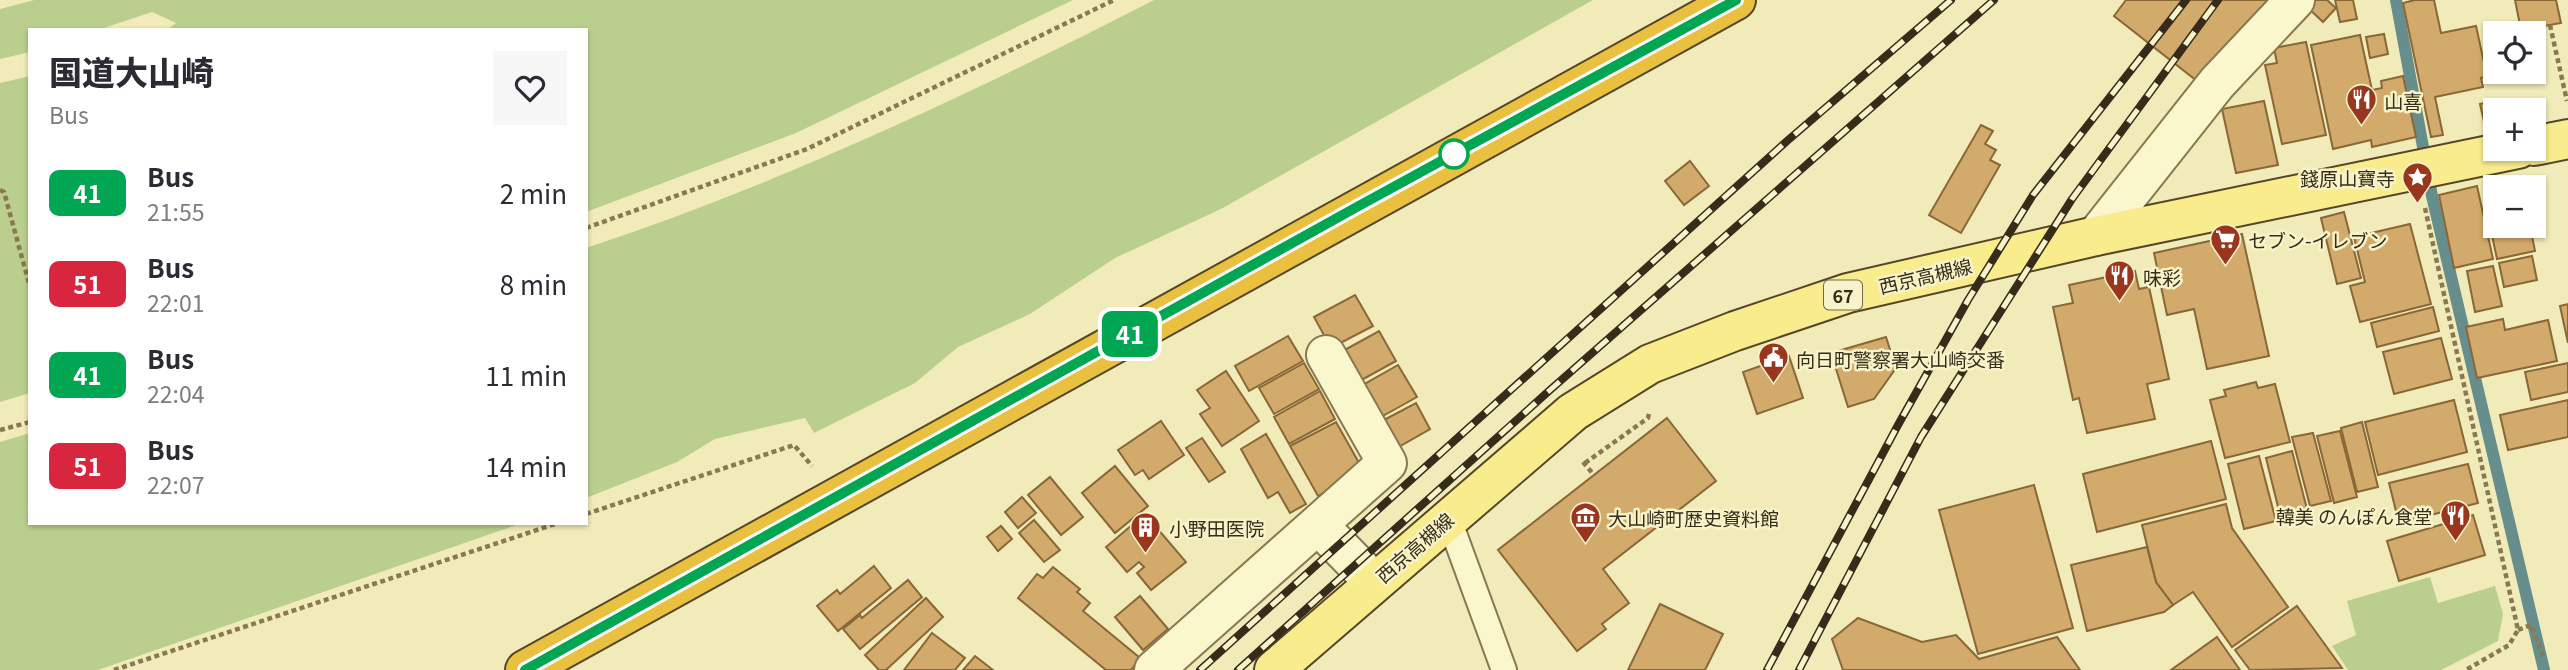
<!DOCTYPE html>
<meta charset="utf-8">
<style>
body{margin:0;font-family:Georgia,"Noto Sans JP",serif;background:#f7f7f7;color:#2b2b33;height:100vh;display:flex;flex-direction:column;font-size:26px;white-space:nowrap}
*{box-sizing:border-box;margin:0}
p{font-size:23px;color:#7c7c81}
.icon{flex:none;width:38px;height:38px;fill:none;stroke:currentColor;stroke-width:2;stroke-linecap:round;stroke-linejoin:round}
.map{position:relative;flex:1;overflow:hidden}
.drawer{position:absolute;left:28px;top:28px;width:560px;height:497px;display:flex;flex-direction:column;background:#fff;border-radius:0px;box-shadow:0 2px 5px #0004}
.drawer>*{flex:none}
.badge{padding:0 14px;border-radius:10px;font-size:24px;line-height:46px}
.buttons{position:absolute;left:2483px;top:21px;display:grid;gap:14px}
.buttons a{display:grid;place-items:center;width:63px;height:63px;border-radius:0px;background:#fff;box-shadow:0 2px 5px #0004;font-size:35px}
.map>.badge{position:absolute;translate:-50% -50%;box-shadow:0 0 0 4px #fff}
.round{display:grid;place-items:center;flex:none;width:74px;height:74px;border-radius:0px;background:#f7f7f7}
.head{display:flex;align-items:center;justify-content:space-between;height:119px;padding:0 21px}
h1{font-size:33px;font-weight:800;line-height:52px}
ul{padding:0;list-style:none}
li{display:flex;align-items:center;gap:21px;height:91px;padding:0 21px}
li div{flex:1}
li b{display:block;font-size:26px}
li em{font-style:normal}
li .badge{min-width:77px;font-weight:700;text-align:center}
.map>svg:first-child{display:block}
.green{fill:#bacf8d}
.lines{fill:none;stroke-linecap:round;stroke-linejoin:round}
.stream{stroke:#668e8c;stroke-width:12}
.building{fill:#d2aa6b;stroke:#896737;stroke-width:2}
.lane-casing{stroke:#887953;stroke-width:28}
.street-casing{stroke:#887953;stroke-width:42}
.primary-casing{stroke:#554628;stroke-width:42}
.highway-casing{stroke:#554628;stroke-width:42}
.path{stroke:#887953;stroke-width:4.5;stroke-dasharray:5 3.5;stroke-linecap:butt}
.lane{stroke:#fbf7cc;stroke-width:24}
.street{stroke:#fbf7cc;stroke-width:38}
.primary{stroke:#f9ec8c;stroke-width:38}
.highway{stroke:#e9c040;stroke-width:38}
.rail-casing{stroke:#362c19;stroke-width:8}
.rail{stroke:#f8f3c9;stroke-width:5;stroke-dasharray:16;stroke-linecap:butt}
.line-casing{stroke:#fff;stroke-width:16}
.line{stroke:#00a651;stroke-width:10}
.stop-dot{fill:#fff;stroke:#00a651;stroke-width:3.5}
.labels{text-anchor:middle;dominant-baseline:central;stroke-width:5;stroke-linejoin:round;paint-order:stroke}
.shield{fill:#f8f3c9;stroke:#70684e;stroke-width:2}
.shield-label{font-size:18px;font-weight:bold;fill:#362c19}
.poi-label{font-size:19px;fill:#362c19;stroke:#f8f3c9;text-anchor:start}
.street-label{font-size:19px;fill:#362c19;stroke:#f8f3c9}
</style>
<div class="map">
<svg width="2568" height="670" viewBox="0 0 2568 670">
<rect width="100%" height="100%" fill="#f1ebb9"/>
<g class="green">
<polygon points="34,0 1073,0 796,133 586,212 586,30 167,30 176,23 152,12 98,30 30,30 30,52 0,59 0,9"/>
<path d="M1154,0H1593L1221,209L1115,258L1030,314L958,347L915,383L814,433L805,418L715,439L677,462L586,498V248C782,183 971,94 1154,0Z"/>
<polygon points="30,76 30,393 0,402 0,83"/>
<polygon points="30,433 30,523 522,523 98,670 0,670 0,442"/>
<polygon points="2430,577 2438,603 2495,586 2503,614 2498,641 2441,670 2348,670 2332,646 2356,635 2347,601"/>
</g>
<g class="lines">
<polyline class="stream" points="2396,0 2432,196 2544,670"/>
</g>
<g class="building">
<polygon points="2126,0 2276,0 2206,88 2114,16"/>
<polygon points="2312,0 2327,0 2336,8 2323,22 2306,6"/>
<polygon points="2335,0 2353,0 2357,19 2340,22"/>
<polygon points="2415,0 2434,0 2441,33 2476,26 2487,76 2481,78 2483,87 2435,97 2443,135 2431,137 2403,3"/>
<polygon points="2515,0 2556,0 2561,23 2521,30"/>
<polygon points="2384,34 2388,54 2370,58 2366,37"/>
<polygon points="2360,35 2372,90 2382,88 2381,81 2403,76 2416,137 2372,147 2371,140 2333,149 2311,45"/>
<polygon points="2306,42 2326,135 2282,144 2265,65 2277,63 2274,48"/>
<polygon points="2264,101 2278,165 2236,173 2222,109"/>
<polygon points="2494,101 2496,123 2485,126 2480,104"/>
<polygon points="1981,125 1993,131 1985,144 1996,150 1990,160 2000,165 1961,233 1929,215"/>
<polygon points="1690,161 1709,186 1684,205 1665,181"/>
<polygon points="2477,186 2493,259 2454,268 2439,195"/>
<polygon points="2496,205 2496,226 2530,226 2535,251 2497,259 2486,207"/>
<polygon points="2344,212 2361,278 2337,284 2321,218"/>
<polygon points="2410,224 2431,304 2360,322 2350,286 2365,282 2354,237"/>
<polygon points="2242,234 2269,356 2207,369 2194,309 2167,315 2154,253"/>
<polygon points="2532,256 2537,280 2504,287 2499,263"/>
<polygon points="2493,266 2502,306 2475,312 2467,271"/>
<polygon points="2135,271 2139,289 2149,287 2169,379 2147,384 2155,419 2087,433 2079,398 2073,400 2053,307 2073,303 2069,285"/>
<polygon points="1355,295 1373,326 1331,348 1314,317"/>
<polygon points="2568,304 2568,343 2560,306"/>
<polygon points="2433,307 2439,331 2377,347 2371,323"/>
<polygon points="2503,319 2505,330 2548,320 2557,361 2477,378 2466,327"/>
<polygon points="1379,331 1396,361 1358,382 1341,352"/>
<polygon points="1288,336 1303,361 1249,391 1235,366"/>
<polygon points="1886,337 1896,368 1874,399 1848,407 1831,353"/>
<polygon points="2441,338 2452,379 2394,394 2383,352"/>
<polygon points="1789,356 1803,398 1757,414 1743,372"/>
<polygon points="1304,363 1319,389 1274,414 1259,388"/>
<polygon points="2568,363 2568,392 2531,400 2525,372"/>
<polygon points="1398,365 1417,397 1381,417 1363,385"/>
<polygon points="1226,371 1259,421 1222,446 1200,414 1210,408 1197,390"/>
<polygon points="2256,382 2258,388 2275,384 2290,442 2225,458 2210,400 2226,396 2224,390"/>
<polygon points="1320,391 1335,419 1289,444 1274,417"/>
<polygon points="2454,400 2467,452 2378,475 2365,422"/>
<polygon points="2568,400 2568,437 2508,450 2500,415"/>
<polygon points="1416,403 1430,429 1397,448 1382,421"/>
<polygon points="1667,418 1716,481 1603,569 1629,603 1602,624 1606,629 1577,651 1498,550"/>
<polygon points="1161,421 1184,455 1149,479 1143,470 1135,475 1118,450"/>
<polygon points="1336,422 1363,470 1318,496 1290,446"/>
<polygon points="2362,422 2378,487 2357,492 2341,428"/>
<polygon points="2340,431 2357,497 2334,503 2317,436"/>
<polygon points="2313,433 2331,501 2310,506 2292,437"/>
<polygon points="1266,434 1306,504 1290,513 1278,492 1268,498 1241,449"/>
<polygon points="1202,438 1225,472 1209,482 1186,448"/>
<polygon points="2211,441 2226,499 2097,532 2083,474"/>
<polygon points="2292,451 2307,509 2280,515 2266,458"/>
<polygon points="2259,456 2276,521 2244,529 2228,464"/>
<polygon points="2468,464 2478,503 2399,523 2389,483"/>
<polygon points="1115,466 1148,506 1115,533 1082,493"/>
<polygon points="1050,477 1083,517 1061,535 1028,495"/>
<polygon points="2034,485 2073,628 1978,654 1939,510"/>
<polygon points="1022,497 1036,513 1018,528 1005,512"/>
<polygon points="2226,504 2232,528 2288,607 2232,647 2193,592 2173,605 2156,582 2142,525"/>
<polygon points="1145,514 1186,562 1151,590 1137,573 1144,567 1139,562 1127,572 1106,547"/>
<polygon points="2473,515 2485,555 2399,581 2387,541"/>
<polygon points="1034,520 1060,550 1044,562 1019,533"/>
<polygon points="1001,526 1012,539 998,551 987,537"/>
<polygon points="2147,547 2156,582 2173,605 2164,612 2087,631 2071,565"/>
<polygon points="874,566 891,588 838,631 817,606 837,590 840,594"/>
<polygon points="1053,567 1080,589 1077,592 1090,603 1083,611 1140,658 1131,670 1106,670 1018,598 1037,574 1043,578"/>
<polygon points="908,580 922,597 860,649 843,629 860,615 862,618"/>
<polygon points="1140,596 1168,629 1143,650 1115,617"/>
<polygon points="926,598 943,617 886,670 879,670 865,655"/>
<polygon points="1660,604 1723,634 1705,670 1628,670"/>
<polygon points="2297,606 2342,668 2250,670 2235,650"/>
<polygon points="1858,618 1922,642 1956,635 1979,659 2057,637 2080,670 1843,670 1832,639"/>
<polygon points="932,633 965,658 955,670 904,670"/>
<polygon points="2217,637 2240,670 2171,670"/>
<polygon points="975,656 993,670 963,670"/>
</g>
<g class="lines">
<defs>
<polyline id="lane" points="1448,517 1504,670"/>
<g id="street">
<polyline points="2096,236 2217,83 2295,0"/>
<polyline points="1318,525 1374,582"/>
<polyline points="1154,670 1387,463 1326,355"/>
</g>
<g id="primary">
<polyline points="2534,146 2568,139"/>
<polyline points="1274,670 1573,412 1650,364 1735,331 1848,293 2096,236 2518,149"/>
</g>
<polyline id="highway" points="525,670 1736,0"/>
</defs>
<use href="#lane" class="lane-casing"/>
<use href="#street" class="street-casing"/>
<use href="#primary" class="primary-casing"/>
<use href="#highway" class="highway-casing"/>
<g class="path">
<polyline points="2550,25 2567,101"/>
<polyline points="0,190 4,192 30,287"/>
<polyline points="2425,208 2518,630 2509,645 2466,670"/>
<polyline points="586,228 807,149 1114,0"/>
<polyline points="0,430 30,422"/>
<polyline points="1583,462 1594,475"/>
<polyline points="1585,463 1648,418 1649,413"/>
<polyline points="586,514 794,445 812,466"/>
<polyline points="2518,630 2531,625 2543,656"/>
<polyline points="114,670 558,523"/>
</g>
<use href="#lane" class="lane"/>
<use href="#street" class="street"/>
<use href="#primary" class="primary"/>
<use href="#highway" class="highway"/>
<defs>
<g id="rail">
<polyline points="1200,670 1787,141 1951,0"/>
<polyline points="1238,670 1550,390 1994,0"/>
<polyline points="1767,670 1898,425 1968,300 2033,195 2186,0"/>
<polyline points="1799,670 1921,437 2072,199 2218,0"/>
</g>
</defs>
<use href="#rail" class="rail-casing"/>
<use href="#rail" class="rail"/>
</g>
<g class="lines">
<defs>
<polyline id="line" points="525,670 1355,208 1736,0"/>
</defs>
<use href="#line" class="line-casing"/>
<use href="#line" class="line"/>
</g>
<defs>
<symbol id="restaurant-pin" viewBox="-11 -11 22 30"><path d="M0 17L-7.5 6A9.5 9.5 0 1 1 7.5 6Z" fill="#9b361e" stroke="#f8f3c9"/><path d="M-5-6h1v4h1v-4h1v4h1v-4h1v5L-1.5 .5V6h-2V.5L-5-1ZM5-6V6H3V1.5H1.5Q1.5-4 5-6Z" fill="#fff"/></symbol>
<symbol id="sight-pin" viewBox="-11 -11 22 30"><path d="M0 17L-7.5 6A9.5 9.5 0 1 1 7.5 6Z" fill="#9b361e" stroke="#f8f3c9"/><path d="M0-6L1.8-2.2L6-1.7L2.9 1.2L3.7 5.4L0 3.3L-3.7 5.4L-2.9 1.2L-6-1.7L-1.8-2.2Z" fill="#fff"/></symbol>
<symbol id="supermarket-pin" viewBox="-11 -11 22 30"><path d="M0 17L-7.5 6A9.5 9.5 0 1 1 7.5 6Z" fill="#9b361e" stroke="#f8f3c9"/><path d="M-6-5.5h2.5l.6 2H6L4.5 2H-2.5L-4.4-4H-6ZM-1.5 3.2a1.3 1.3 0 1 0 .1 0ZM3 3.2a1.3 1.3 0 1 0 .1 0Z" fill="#fff"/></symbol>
<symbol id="civic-pin" viewBox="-11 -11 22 30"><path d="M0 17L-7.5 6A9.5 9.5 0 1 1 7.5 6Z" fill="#9b361e" stroke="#f8f3c9"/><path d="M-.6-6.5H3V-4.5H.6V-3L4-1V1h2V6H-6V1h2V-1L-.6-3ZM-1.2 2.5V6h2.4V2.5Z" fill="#fff"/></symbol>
<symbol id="museum-pin" viewBox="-11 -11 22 30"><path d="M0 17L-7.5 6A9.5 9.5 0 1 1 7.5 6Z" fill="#9b361e" stroke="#f8f3c9"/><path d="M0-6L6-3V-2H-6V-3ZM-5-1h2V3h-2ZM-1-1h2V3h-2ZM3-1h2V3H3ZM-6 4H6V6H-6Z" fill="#fff"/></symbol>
<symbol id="building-pin" viewBox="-11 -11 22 30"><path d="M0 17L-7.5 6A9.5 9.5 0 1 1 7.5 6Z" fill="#9b361e" stroke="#f8f3c9"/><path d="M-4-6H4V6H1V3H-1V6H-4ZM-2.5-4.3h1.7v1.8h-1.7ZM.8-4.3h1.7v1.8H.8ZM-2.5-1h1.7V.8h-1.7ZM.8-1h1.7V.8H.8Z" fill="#fff"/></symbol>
</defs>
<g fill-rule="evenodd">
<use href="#restaurant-pin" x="2344" y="82" width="35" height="47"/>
<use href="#sight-pin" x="2400" y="160" width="35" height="47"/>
<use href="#supermarket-pin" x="2208" y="222" width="35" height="47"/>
<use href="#restaurant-pin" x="2102" y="258" width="35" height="47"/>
<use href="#civic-pin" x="1756" y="340" width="35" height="47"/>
<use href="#restaurant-pin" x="2438" y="498" width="35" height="47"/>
<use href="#museum-pin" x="1568" y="500" width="35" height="47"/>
<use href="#building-pin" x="1128" y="510" width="35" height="47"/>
</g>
<circle class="stop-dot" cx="1454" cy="154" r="14"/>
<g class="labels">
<rect class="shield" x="1824" y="280.5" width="38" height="29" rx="5"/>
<g class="shield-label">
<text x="1843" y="295">67</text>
</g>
<g class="poi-label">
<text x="2384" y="100">山喜</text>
<text x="2395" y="177" text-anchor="end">錢原山寶寺</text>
<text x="2248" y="239">セブン-イレブン</text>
<text x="2143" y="276">味彩</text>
<text x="1796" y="358">向日町警察署大山崎交番</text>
<text x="2432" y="515" text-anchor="end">韓美 のんぽん食堂</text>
<text x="1608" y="517">大山崎町歴史資料館</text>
<text x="1169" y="527">小野田医院</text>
</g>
<g class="street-label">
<text transform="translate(1925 275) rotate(-13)">西京高槻線</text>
<text transform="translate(1414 547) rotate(-41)">西京高槻線</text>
</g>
</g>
</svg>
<div class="buttons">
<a><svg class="icon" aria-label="locate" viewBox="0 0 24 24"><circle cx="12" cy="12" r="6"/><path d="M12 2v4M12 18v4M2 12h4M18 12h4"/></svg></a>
<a>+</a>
<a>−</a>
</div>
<b class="badge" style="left:1130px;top:334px;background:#00a651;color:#fff">41</b>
<section class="drawer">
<div class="head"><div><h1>国道大山崎</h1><p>Bus</p></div><a class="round"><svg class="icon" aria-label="heart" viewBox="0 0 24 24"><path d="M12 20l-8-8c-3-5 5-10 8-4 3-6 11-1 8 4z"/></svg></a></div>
<ul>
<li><span class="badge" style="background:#00a651;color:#fff">41</span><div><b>Bus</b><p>21:55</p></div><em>2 min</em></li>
<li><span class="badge" style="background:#d7263d;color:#fff">51</span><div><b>Bus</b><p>22:01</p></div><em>8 min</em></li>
<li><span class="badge" style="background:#00a651;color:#fff">41</span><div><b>Bus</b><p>22:04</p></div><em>11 min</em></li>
<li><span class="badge" style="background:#d7263d;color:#fff">51</span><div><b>Bus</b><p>22:07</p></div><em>14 min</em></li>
</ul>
</section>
</div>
